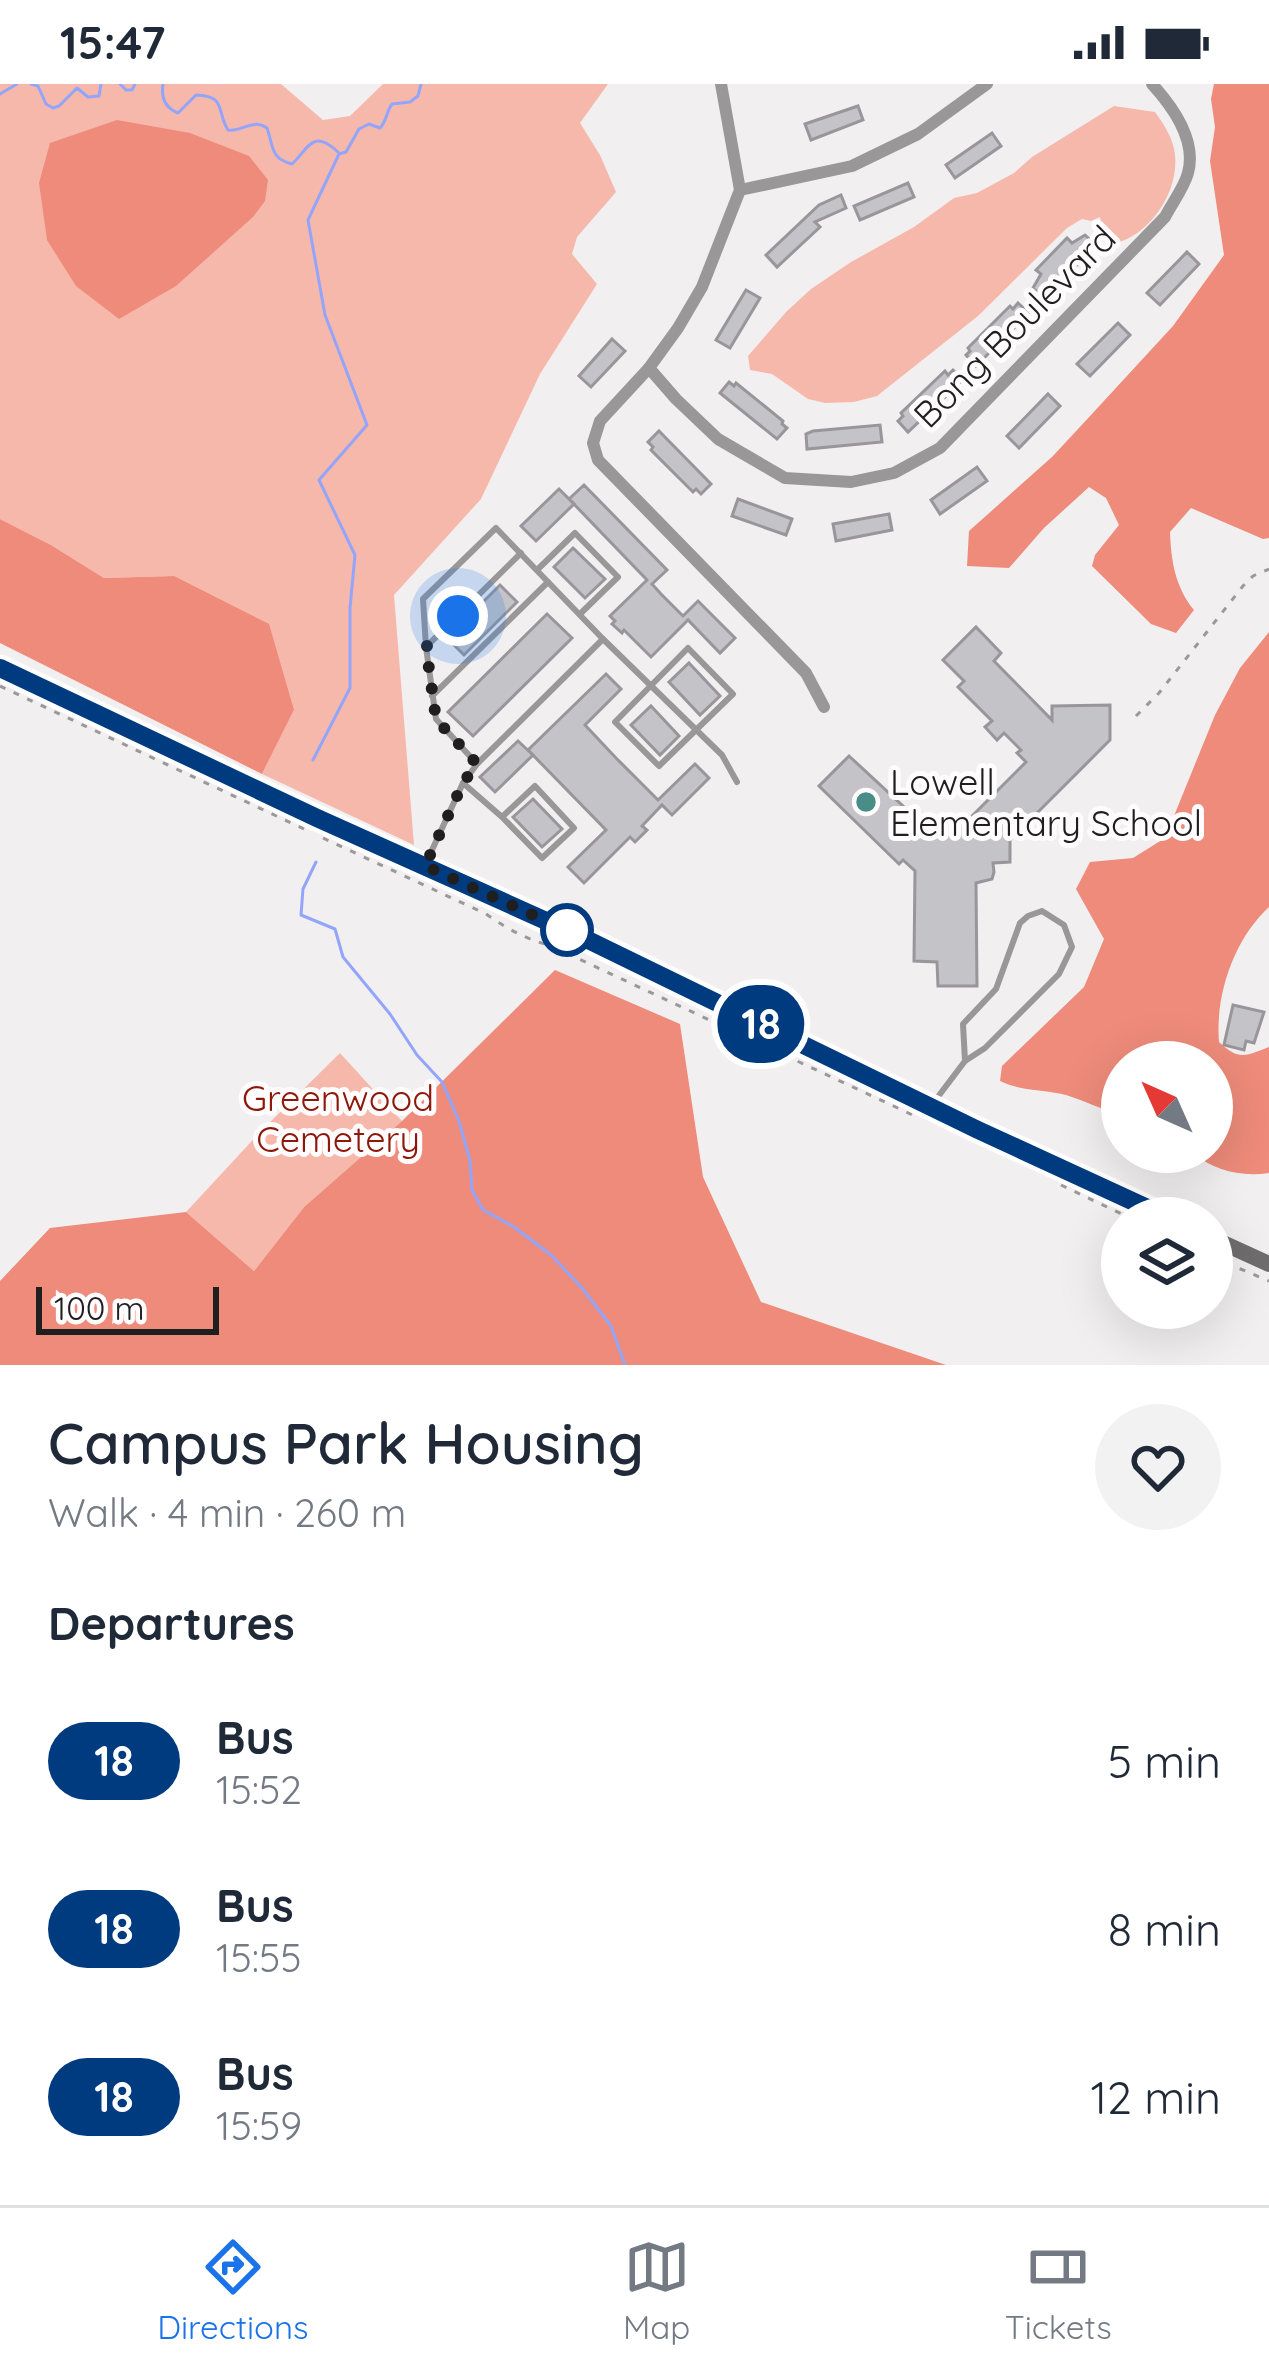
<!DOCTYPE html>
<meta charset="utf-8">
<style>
body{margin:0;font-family:Quicksand,sans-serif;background:#f2f2f3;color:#1f2937;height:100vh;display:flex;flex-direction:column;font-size:45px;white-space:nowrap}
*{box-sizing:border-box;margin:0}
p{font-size:39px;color:#747a83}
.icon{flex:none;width:66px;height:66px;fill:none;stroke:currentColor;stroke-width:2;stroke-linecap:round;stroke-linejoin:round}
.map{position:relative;height:1281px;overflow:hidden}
.details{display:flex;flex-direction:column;background:#fff;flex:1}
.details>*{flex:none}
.badge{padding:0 24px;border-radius:39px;font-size:42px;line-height:78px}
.needle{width:78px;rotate:315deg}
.buttons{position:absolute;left:1101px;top:957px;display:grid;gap:24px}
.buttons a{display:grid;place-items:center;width:132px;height:132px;border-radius:50%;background:#fff;box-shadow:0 12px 48px #0002;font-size:60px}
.scale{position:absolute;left:36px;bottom:30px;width:183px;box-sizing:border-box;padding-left:12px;border:6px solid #201f20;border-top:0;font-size:33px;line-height:42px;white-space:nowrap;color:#201f20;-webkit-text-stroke:9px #fffcfe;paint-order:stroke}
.you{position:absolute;width:60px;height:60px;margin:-30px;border:9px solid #fff;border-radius:50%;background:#1a73e8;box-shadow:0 0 0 18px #1a73e833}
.map>.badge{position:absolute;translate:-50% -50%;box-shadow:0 0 0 6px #fff}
h2{padding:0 48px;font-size:45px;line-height:108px}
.round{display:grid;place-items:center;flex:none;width:126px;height:126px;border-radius:63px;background:#f2f2f3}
.summary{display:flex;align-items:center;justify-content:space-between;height:204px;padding:0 48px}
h1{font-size:57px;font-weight:600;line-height:90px}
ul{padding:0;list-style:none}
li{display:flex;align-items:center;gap:36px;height:168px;padding:0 48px}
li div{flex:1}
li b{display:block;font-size:45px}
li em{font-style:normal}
li .badge{min-width:132px;font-weight:700;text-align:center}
.status{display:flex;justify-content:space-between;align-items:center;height:84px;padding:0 60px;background:#fff;direction:ltr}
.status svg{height:33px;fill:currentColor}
.tabs{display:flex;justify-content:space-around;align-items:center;height:168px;border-top:3px solid #e0e1e3;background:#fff;font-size:33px;color:#747a83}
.tabs a{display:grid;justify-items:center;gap:6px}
.tabs .current{color:#1a73e8}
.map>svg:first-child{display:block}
.green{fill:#f7b8ac}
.forest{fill:#ee8b7a}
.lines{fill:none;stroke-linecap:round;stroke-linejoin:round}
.stream{stroke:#93a5fa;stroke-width:3}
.building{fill:#c4c3c7;stroke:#98969a;stroke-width:3}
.path{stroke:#9a9899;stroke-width:3;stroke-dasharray:6 9;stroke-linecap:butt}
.service{stroke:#999798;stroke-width:6}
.minor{stroke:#999798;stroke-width:12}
.secondary{stroke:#706d6e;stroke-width:16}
.line-casing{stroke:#fff;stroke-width:27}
.line{stroke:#003b80;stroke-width:18}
.walk{stroke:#201f20;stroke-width:12;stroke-dasharray:0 21.6}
.poi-dot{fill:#488e87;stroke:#fffcfe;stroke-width:4.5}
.stop-dot{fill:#fff;stroke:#003b80;stroke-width:6}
.labels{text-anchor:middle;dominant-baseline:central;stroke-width:10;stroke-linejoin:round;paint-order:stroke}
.street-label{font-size:36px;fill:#201f20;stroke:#fffcfe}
.poi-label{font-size:36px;fill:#201f20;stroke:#fffcfe;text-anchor:start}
.park-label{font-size:36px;fill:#8d1709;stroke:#fffcfe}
</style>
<div class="status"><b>15:47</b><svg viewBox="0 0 49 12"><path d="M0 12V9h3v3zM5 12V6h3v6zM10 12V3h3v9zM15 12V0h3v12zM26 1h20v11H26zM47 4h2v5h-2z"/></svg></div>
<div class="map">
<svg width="1269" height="1281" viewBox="0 0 1269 1281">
<rect width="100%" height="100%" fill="#f2eff1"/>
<g class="green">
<polygon points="0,0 281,0 323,36 350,32 383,0 608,0 580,39 600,71 616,108 577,153 572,170 597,200 540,290 481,415 394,511 414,761 262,690 294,626 174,492 104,494 51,461 0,435"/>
<path d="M1114,22L1155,28C1164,40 1174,56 1175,71C1179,109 1149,152 1113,160L1103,150L1100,133L1091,137L1082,135L1067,144L978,232L877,312L854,318L825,319L808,315L772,290L750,286L748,272L787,227L811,205L851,178L914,143L954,114L977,109L1014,89L1032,73Z"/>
<polygon points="340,969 402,1037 304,1123 254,1187 186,1128 263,1045"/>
</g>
<g class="forest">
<path d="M1214,0H1269V454L1263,455L1191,424L1170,448C1171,476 1175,503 1194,526L1176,549L1151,540L1092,482L1095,471L1119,441L1106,414L1089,403L1044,444L1009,484L967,482L969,447L1052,373L1091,331L1173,242L1224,171L1210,77L1215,43L1211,15Z"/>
<polygon points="117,36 190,49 249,72 268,96 265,117 253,133 176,202 119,235 76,202 47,156 39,99 50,59"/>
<polygon points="0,435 51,461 104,494 174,492 269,540 294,626 262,690 0,559"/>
<path d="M1269,548V823C1234,855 1215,911 1219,958C1239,977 1245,972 1269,963V1089C1241,1093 1214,1087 1192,1068H1212V978H1122V1029C1102,1027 1086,1017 1066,1011C1043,1005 1024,1008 1000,997L1002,982L1084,903L1104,855L1076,805L1090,778L1133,774L1165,754L1215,631L1240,584Z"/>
<polygon points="555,886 680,940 703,1093 761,1218 946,1281 0,1281 0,1197 50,1144 186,1128 254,1187 304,1123 402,1037"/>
</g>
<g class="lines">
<g class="stream">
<polyline points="31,0 38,2 46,20 53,24 59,22 77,4 88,13 99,12 101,0"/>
<polyline points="120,0 126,6 132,6 135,0"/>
<path d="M163,0C161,13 165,24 178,29L196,11C227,12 216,27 228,46C243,48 252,34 267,44C274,64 270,74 292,80C309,64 313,44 338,68"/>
<polyline points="0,10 17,0"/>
<path d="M313,676L350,604V524L355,471L319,396L367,341L325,231L308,136L339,70L346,68L359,45L369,40L380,44C387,37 386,28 392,20L410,18L418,12L421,0"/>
<polyline points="316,778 303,805 301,831 335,845 343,873 390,930 417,971 442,998 459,1037 470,1077 472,1106 483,1126 514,1143 551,1171 582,1204 611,1242 625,1281"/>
</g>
</g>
<g class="building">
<polygon points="858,22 863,36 811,56 805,40"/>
<polygon points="992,49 1001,62 955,94 946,81"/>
<polygon points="908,99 914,113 860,136 854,122"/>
<polygon points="841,111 846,124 815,138 820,143 777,183 766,171 819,121"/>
<polygon points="1085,151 1096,161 1044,215 1033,204 1041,190 1036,186 1067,154 1072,159"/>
<polygon points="1187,168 1199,180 1160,221 1147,209"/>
<polygon points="746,206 760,214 730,264 716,256"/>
<polygon points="1018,219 1029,229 976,282 966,271 970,267 968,264 1010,222 1013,225"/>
<polygon points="1118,239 1130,251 1090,292 1077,280"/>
<polygon points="612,255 625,267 591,303 579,292"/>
<polygon points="953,286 963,296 908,348 898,337 903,332 901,329 945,287 948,291"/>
<polygon points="729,298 734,302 736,299 783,337 782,340 787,344 777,355 720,309"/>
<polygon points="1048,310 1060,322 1019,364 1007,352"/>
<polygon points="880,341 882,358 807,365 806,350 813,347"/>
<polygon points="659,347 711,400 701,410 696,405 693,408 651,366 653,363 648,358"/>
<polygon points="977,383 987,397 940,430 931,416"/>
<polygon points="584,401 667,486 652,500 661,510 683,532 698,517 735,554 720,569 688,536 651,573 624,546 622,549 612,540 615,537 610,532 647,496 569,415"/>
<polygon points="559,405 574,420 536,457 521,442"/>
<polygon points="738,415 792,435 786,451 732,432"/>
<polygon points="889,430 892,446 836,457 833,440"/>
<polygon points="573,464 605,495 585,514 554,483"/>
<polygon points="500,501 517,518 464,571 447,554"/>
<polygon points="547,530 572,554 473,652 448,628"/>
<polygon points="976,543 1001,569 994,577 1052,636 1052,622 1110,621 1110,656 1010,756 1010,778 993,779 994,788 992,795 976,799 977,902 938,902 937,878 914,877 915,787 903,776 899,780 819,702 849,672 915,733 971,733 1026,678 1017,669 1021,666 1004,649 997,656 985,643 992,637 958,603 964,597 943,576"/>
<polygon points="689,579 720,612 700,631 669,598"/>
<polygon points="606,590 621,605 585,641 616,674 658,716 695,680 709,694 672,731 662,721 642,742 647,746 635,758 630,753 584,799 568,783 606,746 528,666"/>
<polygon points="651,622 679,652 660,671 631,641"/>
<polygon points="518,657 533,671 495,708 480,693"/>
<polygon points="533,715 562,745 542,763 513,733"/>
<polygon points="1233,921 1264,928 1254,959 1246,957 1244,966 1224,961"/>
</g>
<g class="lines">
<g class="path">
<polyline points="0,602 304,745"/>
<polyline points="1136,632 1159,609 1243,502 1253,492 1269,485"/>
<path d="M323,754L486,830C506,844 525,855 549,861L917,1033"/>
<polyline points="1061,1101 1130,1134"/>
<polyline points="1212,1173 1269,1197"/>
</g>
<g class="service">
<polyline points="537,486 575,449 618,493 580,530"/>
<polyline points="603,555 722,671 737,698"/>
<polyline points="426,563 521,469"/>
<polygon points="688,564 733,610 659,682 615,638"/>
<polyline points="432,612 548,498"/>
<polyline points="463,699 502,733 535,702 574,744 542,774 502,733"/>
<polyline points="426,779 463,699 477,680 603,555 496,444 423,515 426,563 436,635 477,680"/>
<polyline points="934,1018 965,977 985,964 1059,890 1072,863 1064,841 1042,827 1028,832 1020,839 996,905 963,940 965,977"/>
</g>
<g class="minor">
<polyline points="721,0 740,106 702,203 678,244 649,284 600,337 593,359 598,376 806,589 824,623"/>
<polyline points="740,106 852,82 918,50 987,0"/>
<path d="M649,284L676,315L718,355L785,394L851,398L894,389L940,364L1165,133C1172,119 1184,104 1188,89C1197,56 1173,23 1152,0"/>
</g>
<g class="secondary">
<polyline points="0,584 317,734 584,854 978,1046 1169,1134"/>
<polyline points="1212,1154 1269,1180"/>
</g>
</g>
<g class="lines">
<defs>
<polyline id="line" points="0,584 317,734 584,854 978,1046 1169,1134"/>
</defs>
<use href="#line" class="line-casing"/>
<use href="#line" class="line"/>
<polyline class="walk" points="458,532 426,563 436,635 477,680 463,699 425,782 584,854 567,846"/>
</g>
<circle class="poi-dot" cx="866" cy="718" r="12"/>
<circle class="stop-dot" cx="567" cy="846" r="24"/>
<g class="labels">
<g class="street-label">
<text transform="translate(1014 242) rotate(-45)">Bong Boulevard</text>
</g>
<g class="poi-label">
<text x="890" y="697">Lowell<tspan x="890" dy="41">Elementary School</tspan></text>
</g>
<g class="park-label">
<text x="338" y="1013">Greenwood<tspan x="338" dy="41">Cemetery</tspan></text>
</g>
</g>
</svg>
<div class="buttons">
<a><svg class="needle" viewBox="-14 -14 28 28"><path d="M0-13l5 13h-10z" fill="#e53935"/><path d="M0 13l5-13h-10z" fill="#747a83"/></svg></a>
<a><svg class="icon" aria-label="layers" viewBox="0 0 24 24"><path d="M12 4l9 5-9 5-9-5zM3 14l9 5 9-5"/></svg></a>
</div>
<div class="scale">100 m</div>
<div class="you" style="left:458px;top:532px"></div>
<b class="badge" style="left:761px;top:940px;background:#003b80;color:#fff">18</b>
</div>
<section class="details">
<div class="summary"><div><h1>Campus Park Housing</h1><p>Walk · 4 min · 260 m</p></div><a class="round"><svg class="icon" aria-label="heart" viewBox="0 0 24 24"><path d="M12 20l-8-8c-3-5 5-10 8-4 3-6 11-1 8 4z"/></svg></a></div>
<h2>Departures</h2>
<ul>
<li><span class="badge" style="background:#003b80;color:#fff">18</span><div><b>Bus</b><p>15:52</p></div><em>5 min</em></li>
<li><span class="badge" style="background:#003b80;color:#fff">18</span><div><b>Bus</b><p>15:55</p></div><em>8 min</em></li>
<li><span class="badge" style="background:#003b80;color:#fff">18</span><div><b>Bus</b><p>15:59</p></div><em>12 min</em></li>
</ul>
</section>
<nav class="tabs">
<a class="current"><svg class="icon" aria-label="directions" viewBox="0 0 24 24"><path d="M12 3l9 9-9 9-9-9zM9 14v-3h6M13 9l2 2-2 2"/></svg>Directions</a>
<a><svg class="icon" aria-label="map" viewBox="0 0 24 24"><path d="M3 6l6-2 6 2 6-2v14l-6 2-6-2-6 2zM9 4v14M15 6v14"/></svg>Map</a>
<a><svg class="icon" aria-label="tickets" viewBox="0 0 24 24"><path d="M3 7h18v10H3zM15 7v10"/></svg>Tickets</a>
</nav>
